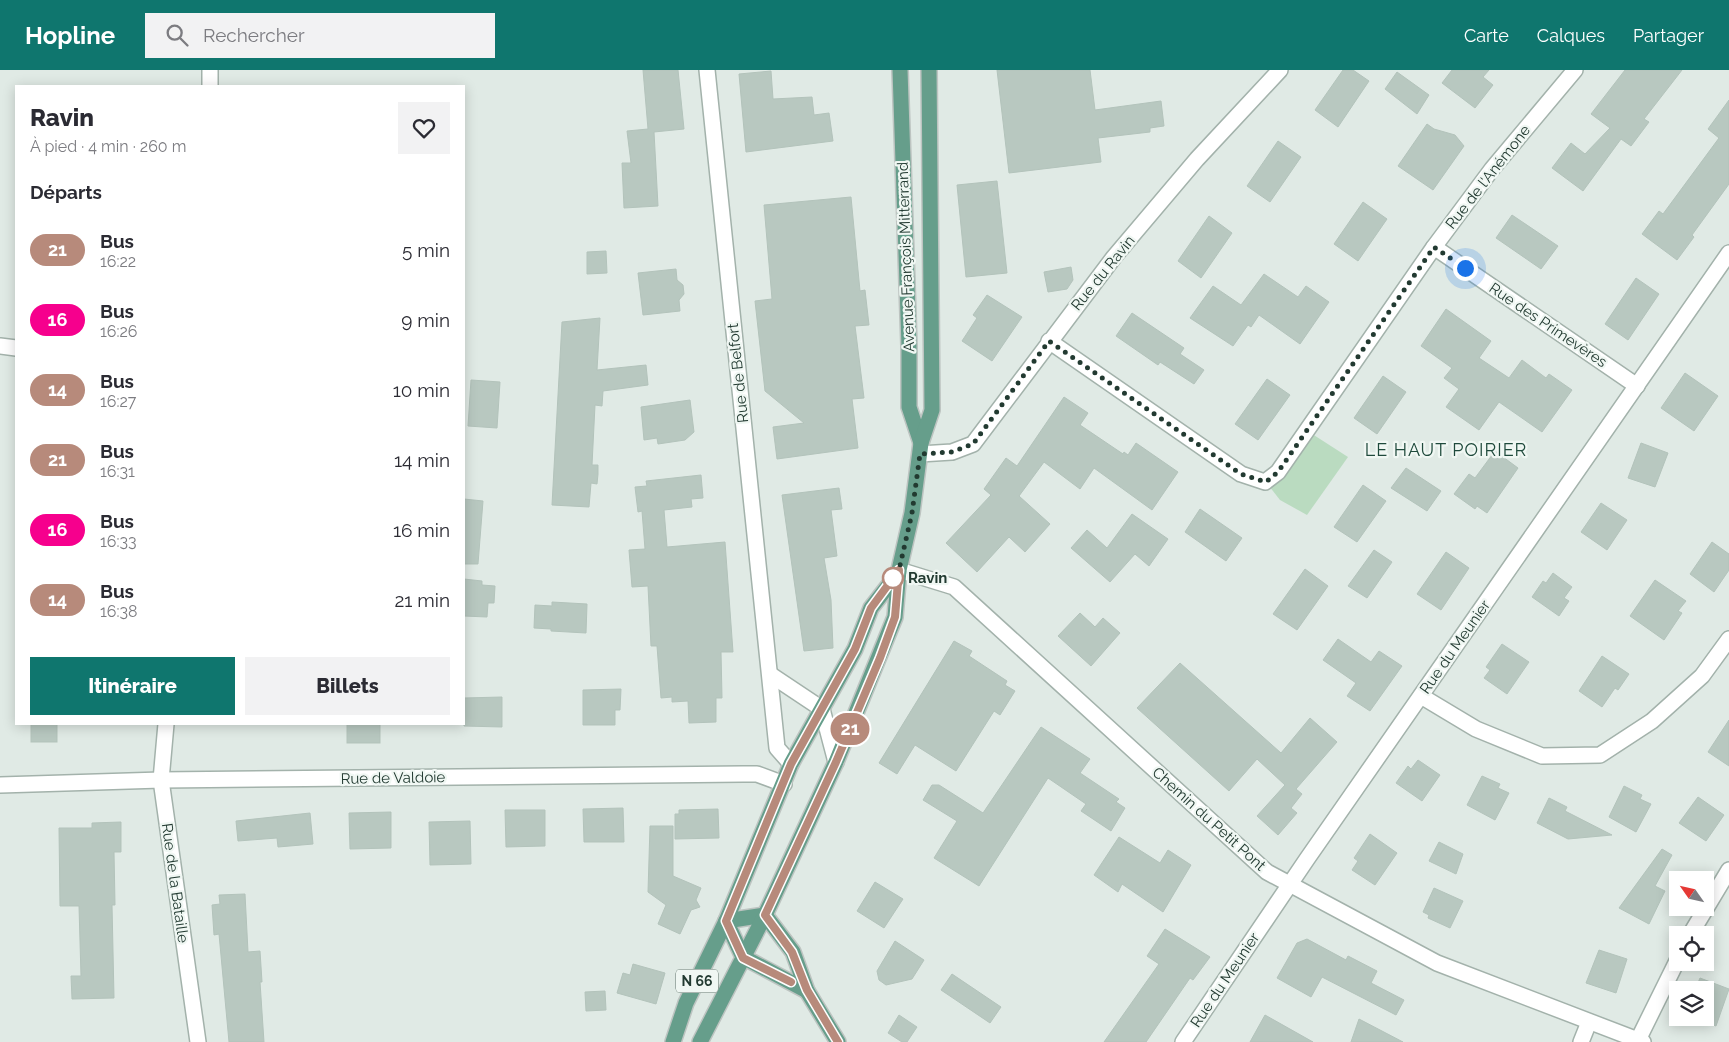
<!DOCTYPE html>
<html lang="fr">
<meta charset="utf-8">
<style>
body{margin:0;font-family:Raleway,sans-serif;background:#f2f2f3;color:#2b2b33;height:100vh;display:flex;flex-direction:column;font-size:19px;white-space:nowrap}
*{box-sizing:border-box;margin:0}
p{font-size:16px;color:#7c7c81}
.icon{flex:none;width:28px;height:28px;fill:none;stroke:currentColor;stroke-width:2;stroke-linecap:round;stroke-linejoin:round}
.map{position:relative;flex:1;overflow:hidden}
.details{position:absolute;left:15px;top:15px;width:450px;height:640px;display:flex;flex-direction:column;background:#fff;border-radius:0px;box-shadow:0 2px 12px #0003}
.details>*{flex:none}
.badge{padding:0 10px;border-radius:16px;font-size:18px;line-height:32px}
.needle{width:32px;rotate:304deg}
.tools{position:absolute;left:1669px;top:801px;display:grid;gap:10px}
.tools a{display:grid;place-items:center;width:45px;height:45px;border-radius:0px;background:#fff;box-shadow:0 2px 12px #0003;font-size:25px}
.you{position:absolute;width:25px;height:25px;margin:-12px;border:4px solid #fff;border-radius:50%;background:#1a73e8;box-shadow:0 0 0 8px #1a73e833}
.map>.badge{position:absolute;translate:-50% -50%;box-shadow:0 0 0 2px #fff}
h2{padding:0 15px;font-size:19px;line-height:45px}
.round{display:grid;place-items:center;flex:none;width:52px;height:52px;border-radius:0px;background:#f2f2f3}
.head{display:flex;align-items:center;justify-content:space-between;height:85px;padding:0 15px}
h1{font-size:24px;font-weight:800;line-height:38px}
.button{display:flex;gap:10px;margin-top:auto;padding:10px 15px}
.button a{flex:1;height:58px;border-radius:0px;background:#0f766e;color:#fff;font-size:20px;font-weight:800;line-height:58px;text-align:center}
.button a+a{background:#f2f2f3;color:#2b2b33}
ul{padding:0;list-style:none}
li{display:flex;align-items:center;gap:15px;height:70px;padding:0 15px}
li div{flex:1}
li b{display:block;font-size:19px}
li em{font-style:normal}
li .badge{min-width:55px;font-weight:700;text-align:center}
header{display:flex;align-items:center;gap:30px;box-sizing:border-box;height:70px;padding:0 25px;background:#0f766e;color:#fff}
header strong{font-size:24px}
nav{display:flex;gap:28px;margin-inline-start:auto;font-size:18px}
.search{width:350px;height:45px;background:#f2f2f3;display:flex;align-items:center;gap:12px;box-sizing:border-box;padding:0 18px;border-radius:0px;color:#7c7c81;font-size:19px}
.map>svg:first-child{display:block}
.grass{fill:#badbc0}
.building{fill:#b8c8c0;stroke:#b3c3bb}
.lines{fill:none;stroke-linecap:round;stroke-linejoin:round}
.minor-casing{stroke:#a3b2ab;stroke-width:18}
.major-casing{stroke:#bdc4c1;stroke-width:18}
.minor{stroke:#fff;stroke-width:15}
.major{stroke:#669e8b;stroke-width:15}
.line-casing{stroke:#fff;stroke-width:11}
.line{stroke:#b78a7b;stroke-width:8}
.walk{stroke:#223a31;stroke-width:5;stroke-dasharray:0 9}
.stop-dot{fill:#fff;stroke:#b78a7b;stroke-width:2.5}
.labels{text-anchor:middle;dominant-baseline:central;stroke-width:4.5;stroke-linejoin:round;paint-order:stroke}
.shield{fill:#f0f7f3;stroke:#60736b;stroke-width:1}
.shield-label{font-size:14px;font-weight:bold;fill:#223a31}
.street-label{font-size:15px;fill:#223a31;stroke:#f0f7f3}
.stop-label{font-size:15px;font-weight:bold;fill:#223a31;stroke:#f0f7f3;text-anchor:start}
.quarter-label{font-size:18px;letter-spacing:1px;fill:#1f4a3c;stroke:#f0f7f3}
</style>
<header>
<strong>Hopline</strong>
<div class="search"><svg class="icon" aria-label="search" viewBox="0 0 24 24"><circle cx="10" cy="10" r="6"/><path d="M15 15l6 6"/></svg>Rechercher</div>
<nav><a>Carte</a><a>Calques</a><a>Partager</a></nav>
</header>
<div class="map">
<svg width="1729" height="972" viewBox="0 0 1729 972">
<rect width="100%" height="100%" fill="#e0eae5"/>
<polygon class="grass" points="1306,360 1348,387 1307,445 1280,430 1266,412"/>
<g class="building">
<polygon points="643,0 678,0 684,59 654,62 658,136 624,138 622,93 631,93 627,61 648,59"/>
<polygon points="997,0 1090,0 1095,40 1161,31 1164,56 1150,58 1150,62 1098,68 1101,92 1009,103"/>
<polygon points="1343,0 1353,0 1369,11 1338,57 1315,40"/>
<polygon points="1452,0 1489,0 1483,7 1493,15 1475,38 1442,13"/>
<polygon points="1625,0 1682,0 1644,49 1649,52 1631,76 1621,69 1583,121 1552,98 1571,73 1585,84 1610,58 1591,44"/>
<polygon points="771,1 773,29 812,27 814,45 829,43 833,71 746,82 739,4"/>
<polygon points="1397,2 1429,25 1417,44 1385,19"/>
<polygon points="1729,30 1729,114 1692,165 1694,167 1677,190 1642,164 1659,141 1663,144 1719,68 1708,59"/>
<polygon points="1427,54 1434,59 1455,65 1464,76 1433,120 1398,96"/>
<polygon points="1278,71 1301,87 1270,132 1247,116"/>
<polygon points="997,111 1007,203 966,207 957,115"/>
<polygon points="851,127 860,221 865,220 869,255 855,256 864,328 852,329 858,378 777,389 773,357 804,353 765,321 755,231 772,229 764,135"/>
<polygon points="1363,132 1387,149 1358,191 1334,174"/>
<polygon points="1512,145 1558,176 1541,199 1496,168"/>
<polygon points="1209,146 1232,163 1201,208 1178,191"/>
<polygon points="606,181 607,203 587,204 587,182"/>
<polygon points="1071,197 1073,210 1067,219 1048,222 1044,202"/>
<polygon points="676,199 677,210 683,215 684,224 679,230 680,241 643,245 638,203"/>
<polygon points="1264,204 1298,227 1306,216 1329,232 1300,274 1259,245 1251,257 1248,255 1233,276 1190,248 1213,216 1241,235"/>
<polygon points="1636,208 1659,224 1628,270 1605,254"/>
<polygon points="987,225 1022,247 992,291 962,271 977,248 973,245"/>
<polygon points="1446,239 1491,271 1479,288 1509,308 1522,290 1546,308 1549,304 1572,320 1542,362 1499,332 1479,360 1446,337 1459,319 1444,308 1452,298 1421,276"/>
<polygon points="1132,243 1184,278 1180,284 1204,300 1194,314 1160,292 1158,295 1116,266"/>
<polygon points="600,248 597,300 646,295 648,315 603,321 602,336 595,335 592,395 598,395 598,404 597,414 591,413 589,437 552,435 562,252"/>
<polygon points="1685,303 1718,326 1694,361 1661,338"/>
<polygon points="1383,306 1406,322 1377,364 1354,348"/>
<polygon points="1267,309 1290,325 1258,370 1235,354"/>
<polygon points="471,310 500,312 497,358 468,356"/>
<polygon points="1064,327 1088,343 1080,355 1123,384 1124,382 1128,385 1136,373 1178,402 1152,440 1094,398 1080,419 1044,392 1019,426 1050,454 1025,482 1009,467 977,502 946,473 991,425 984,419 1006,388 1017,396"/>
<polygon points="690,330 694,362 685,370 658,374 657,368 644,370 641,337"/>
<polygon points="1641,373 1668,383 1655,417 1628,408"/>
<polygon points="1495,381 1518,398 1487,443 1477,436 1475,439 1454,424 1469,404 1475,408"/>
<polygon points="1406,398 1441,421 1427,441 1391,418"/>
<polygon points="701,405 703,428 691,429 692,437 664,440 667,477 725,472 733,582 721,582 722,628 716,628 716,652 689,653 688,631 672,632 672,627 661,628 657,576 651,576 648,516 632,517 629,480 645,479 642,441 638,442 635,417 647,416 646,411"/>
<polygon points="1363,415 1386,431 1357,472 1334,457"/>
<polygon points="839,418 842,439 831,440 837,486 824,488 831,530 833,578 804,581 782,425"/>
<polygon points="464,429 483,431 478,494 464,494"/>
<polygon points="1601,433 1627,450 1607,480 1581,462"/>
<polygon points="1200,439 1242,468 1226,491 1185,462"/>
<polygon points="1132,444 1168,469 1149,496 1135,484 1110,512 1071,478 1087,460 1107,478"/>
<polygon points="1712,472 1729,484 1729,500 1714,522 1690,504"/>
<polygon points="1374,480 1392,492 1367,528 1348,516"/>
<polygon points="1446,482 1469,498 1441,540 1417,524"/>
<polygon points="1305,499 1328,516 1297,560 1273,544"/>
<polygon points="1553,503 1572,517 1564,528 1569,531 1559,546 1532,527 1543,511 1546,513"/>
<polygon points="464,509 482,511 482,515 495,516 494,533 488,533 487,547 464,546"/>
<polygon points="1655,510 1686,531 1678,541 1682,543 1664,570 1630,546"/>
<polygon points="552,532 587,534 586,563 551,561 551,559 534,558 535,535 552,536"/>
<polygon points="1080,543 1095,557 1103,548 1120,563 1091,596 1058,566"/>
<polygon points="1338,569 1371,592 1379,581 1402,596 1370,641 1347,626 1356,613 1323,590"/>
<polygon points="954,571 972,581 969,586 1007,611 1005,615 1015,621 1000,645 994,641 956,701 915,675 897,704 879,693"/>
<polygon points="1502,574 1529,592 1507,624 1484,608 1490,600 1486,597"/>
<polygon points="1602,586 1629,604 1618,620 1615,618 1602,637 1579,621"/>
<polygon points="1180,593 1281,683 1310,648 1337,672 1296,719 1302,724 1291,738 1297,743 1278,765 1257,746 1285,715 1257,689 1229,721 1137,638"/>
<polygon points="621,619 620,640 615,640 615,655 583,655 583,620"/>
<polygon points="502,627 502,657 464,656 464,628"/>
<polygon points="1729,650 1729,696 1708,682"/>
<rect x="31" y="654" width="26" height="18"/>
<rect x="347" y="654" width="33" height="19"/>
<polygon points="1041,657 1090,689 1080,703 1119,729 1116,732 1125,738 1111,761 1081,741 1086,734 1048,708 979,816 934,788 957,751 923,730 932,715 939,715 983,743"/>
<polygon points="1418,690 1440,705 1422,731 1396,713 1408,696 1411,699"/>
<polygon points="1482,706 1500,714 1498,718 1509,723 1495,750 1467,735"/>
<polygon points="1624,716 1642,725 1640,729 1651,734 1636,762 1609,747"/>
<polygon points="1698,727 1724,745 1706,771 1679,753"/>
<polygon points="1549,728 1567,737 1565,741 1612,765 1568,769 1537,753"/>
<polygon points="623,738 624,772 584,772 583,739"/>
<polygon points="718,739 719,768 675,769 675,744 679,744 679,740"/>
<polygon points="505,740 545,740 545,776 506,777"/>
<polygon points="391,742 391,778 350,779 349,743"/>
<polygon points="310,743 313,774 278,777 277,768 238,771 236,751"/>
<polygon points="470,751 471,794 430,795 429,752"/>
<polygon points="121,752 121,782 114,782 115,835 112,835 114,928 72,929 71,906 81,906 79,836 60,836 59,758 92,758 92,753"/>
<polygon points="650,756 673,756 673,806 701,818 696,830 700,837 691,840 680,864 658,854 666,835 648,822"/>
<polygon points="1370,764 1397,783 1375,815 1352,800 1358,791 1354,788"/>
<polygon points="1119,767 1160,793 1168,780 1191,795 1163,842 1122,814 1118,822 1094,805"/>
<polygon points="1439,772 1463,784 1456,804 1429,791"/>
<polygon points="1662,779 1672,785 1655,816 1665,821 1649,854 1619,838"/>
<polygon points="875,812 903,829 884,858 857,841"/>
<polygon points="1434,818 1463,831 1450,858 1428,848 1429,845 1423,842"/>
<polygon points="245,824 248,882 260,881 262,912 260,912 264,972 229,972 219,864 214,865 212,835 220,834 219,825"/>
<polygon points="1165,859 1210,887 1193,910 1190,908 1146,972 1104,972 1159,894 1147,886"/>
<polygon points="1307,869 1346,890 1348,886 1377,901 1371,913 1404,930 1396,945 1322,907 1311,927 1277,908 1297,873"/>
<polygon points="895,871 924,890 912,909 886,915 879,910 877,901"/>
<polygon points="1599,880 1627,889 1616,923 1586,913"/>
<polygon points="633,894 665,903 656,934 617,923 623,903 630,905"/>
<polygon points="952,904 1001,937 990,953 941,920"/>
<polygon points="1700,908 1729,919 1716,956 1695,948 1705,948 1705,920 1695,920"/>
<polygon points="605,921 606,940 586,941 585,922"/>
<polygon points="899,945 917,957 907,972 902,972 888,963"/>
<polygon points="1265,945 1313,972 1250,972"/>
<polygon points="1359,949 1403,972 1351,972"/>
</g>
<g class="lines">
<defs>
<g id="minor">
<polyline points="707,0 777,678 791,694"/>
<polyline points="210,16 210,0"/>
<polyline points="1434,177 1637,316"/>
<polyline points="1049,271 1241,404 1265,412 1278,402 1434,177 1492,99 1575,0"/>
<polyline points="0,276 16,278"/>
<polyline points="920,384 952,382 973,374 1114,187 1197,89 1280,0"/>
<polyline points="899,500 954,517 1267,802 1437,893 1643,972"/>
<polyline points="771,605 822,639 836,692"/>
<polyline points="1421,626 1476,659 1542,686 1600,685 1652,651 1702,606 1729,569"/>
<polyline points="166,654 161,710 198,972"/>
<polyline points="0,715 161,710 743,704 757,704 784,714"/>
<polyline points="1690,865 1729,800"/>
<polyline points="1638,970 1678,889"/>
<polyline points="1183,972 1307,789 1729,183"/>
<polyline points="1581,972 1589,952"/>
</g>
<g id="major">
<polyline points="900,0 909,276 909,337 921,373"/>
<polyline points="765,845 793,882 807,921 838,972"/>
<polyline points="726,851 743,887 807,921"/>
<polyline points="726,851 765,845"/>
<polyline points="673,972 686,933 726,851 791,694 855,579 871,538 899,502"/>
<polyline points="700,972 765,845 836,692 895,547 899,500 912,443 921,373 932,340 929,0"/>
</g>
</defs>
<use href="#minor" class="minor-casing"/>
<use href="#major" class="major-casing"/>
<use href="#minor" class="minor"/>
<use href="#major" class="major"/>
</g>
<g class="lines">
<defs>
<polyline id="line" points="791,912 743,888 726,851 791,694 855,579 871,538 899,500 895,547 880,588 836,692 765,845 792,882 807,920 838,972"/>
</defs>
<use href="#line" class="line-casing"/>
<use href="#line" class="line"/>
<polyline class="walk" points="893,508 890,513 899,500 912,443 920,384 952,382 973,374 1049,271 1241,404 1266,412 1278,402 1434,177 1465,198"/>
</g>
<circle class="stop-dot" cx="893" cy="508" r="10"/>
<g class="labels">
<rect class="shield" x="676" y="899.5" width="42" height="23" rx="4"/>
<g class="shield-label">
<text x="697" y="911">N 66</text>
</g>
<g class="street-label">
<text transform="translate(1488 107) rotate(-52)">Rue de l'Anémone</text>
<text transform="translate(906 187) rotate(-92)">Avenue François Mitterrand</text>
<text transform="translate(1103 203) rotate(-51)">Rue du Ravin</text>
<text transform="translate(1548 255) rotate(34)">Rue des Primevères</text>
<text transform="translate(738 303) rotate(-96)">Rue de Belfort</text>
<text transform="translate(1455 577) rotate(-55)">Rue du Meunier</text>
<text transform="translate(393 708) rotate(-1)">Rue de Valdoie</text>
<text transform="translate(1209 749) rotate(42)">Chemin du Petit Pont</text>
<text transform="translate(175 813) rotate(82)">Rue de la Bataille</text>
<text transform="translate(1225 910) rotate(-56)">Rue du Meunier</text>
</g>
<g class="stop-label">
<text x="908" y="508">Ravin</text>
</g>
<g class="quarter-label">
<text x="1446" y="379">LE HAUT POIRIER</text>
</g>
</g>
</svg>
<div class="tools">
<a><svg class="needle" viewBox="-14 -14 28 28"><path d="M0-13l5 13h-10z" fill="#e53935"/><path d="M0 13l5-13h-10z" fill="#7c7c81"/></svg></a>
<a><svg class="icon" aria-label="locate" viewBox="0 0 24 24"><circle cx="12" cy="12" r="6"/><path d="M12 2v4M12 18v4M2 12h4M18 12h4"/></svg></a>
<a><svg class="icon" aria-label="layers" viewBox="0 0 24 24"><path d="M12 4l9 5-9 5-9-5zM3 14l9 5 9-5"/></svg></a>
</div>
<div class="you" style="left:1465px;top:198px"></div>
<b class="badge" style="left:850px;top:659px;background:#b78a7b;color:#fff">21</b>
<section class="details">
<div class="head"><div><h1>Ravin</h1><p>À pied · 4 min · 260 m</p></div><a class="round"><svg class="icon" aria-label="heart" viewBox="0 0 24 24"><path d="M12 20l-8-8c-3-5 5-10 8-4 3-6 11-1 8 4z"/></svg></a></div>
<h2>Départs</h2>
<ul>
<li><span class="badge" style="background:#b78a7b;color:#fff">21</span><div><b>Bus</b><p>16:22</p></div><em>5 min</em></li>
<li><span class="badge" style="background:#f6008d;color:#fff">16</span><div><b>Bus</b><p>16:26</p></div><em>9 min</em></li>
<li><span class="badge" style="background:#b78a7b;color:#fff">14</span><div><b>Bus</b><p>16:27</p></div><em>10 min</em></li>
<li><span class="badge" style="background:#b78a7b;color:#fff">21</span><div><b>Bus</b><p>16:31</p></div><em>14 min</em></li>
<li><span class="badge" style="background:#f6008d;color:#fff">16</span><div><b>Bus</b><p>16:33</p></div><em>16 min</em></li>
<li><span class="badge" style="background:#b78a7b;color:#fff">14</span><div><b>Bus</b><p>16:38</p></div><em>21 min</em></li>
</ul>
<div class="button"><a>Itinéraire</a><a>Billets</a></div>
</section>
</div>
